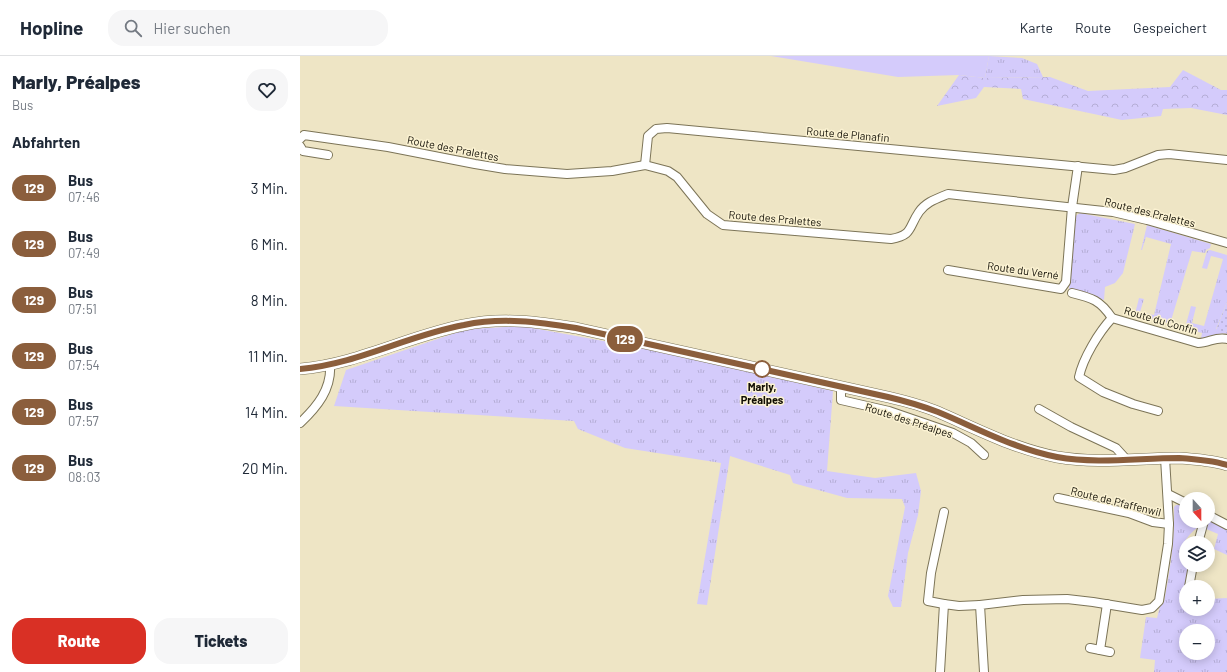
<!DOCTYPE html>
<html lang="de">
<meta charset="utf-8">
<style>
body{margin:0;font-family:Barlow,sans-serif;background:#f6f6f7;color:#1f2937;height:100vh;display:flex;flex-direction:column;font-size:15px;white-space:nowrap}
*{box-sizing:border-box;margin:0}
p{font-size:13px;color:#747a83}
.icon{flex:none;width:22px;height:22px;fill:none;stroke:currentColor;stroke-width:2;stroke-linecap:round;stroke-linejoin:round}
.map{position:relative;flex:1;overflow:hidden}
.sheet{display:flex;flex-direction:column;background:#fff;width:300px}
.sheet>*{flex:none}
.badge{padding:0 8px;border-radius:13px;font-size:14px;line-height:26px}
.needle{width:26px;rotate:159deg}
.buttons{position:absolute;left:879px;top:436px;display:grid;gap:8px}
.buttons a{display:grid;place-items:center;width:36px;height:36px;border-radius:50%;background:#fff;box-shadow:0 2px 10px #0003;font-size:20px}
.map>.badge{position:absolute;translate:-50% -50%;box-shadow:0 0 0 2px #fff}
h2{padding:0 12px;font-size:15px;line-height:36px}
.round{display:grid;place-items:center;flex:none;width:42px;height:42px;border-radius:16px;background:#f6f6f7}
.overview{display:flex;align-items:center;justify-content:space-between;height:68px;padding:0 12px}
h1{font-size:19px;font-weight:800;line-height:30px}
.cta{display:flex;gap:8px;margin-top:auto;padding:8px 12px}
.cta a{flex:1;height:46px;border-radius:16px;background:#d93025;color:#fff;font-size:16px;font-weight:800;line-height:46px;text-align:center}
.cta a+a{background:#f6f6f7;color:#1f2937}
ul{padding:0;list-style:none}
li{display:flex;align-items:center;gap:12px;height:56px;padding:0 12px}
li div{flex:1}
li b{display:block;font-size:15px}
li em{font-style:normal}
li .badge{min-width:44px;font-weight:700;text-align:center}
header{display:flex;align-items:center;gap:24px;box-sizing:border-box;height:56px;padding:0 20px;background:#fff;border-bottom:1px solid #e0e1e3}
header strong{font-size:19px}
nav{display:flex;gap:22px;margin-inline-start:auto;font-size:14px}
.search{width:280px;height:36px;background:#f6f6f7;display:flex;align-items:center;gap:10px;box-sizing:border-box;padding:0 14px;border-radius:16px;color:#747a83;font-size:15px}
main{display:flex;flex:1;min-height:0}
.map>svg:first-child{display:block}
.grass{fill:url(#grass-tufts);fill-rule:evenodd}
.forest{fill:url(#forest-crowns)}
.park{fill:url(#park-dots)}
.pitch{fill:#d4cbfb}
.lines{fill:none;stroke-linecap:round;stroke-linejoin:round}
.street-casing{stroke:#7c7457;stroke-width:10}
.secondary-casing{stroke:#7c7457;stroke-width:12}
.street{stroke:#fff;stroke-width:8}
.secondary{stroke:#fff;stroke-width:11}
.line-casing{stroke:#fff;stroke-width:9}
.line{stroke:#8b5e3c;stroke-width:6}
.stop-dot{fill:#fff;stroke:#8b5e3c;stroke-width:2}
.labels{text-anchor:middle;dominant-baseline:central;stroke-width:3;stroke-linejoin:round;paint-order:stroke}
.street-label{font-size:11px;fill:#110e04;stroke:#fbf2d2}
.stop-label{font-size:11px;font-weight:bold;fill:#110e04;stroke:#fbf2d2}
</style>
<header>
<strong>Hopline</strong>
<div class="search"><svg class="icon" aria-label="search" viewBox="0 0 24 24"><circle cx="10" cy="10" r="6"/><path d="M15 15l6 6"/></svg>Hier suchen</div>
<nav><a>Karte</a><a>Route</a><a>Gespeichert</a></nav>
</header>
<main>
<section class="sheet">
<div class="overview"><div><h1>Marly, Préalpes</h1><p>Bus</p></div><a class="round"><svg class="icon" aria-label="heart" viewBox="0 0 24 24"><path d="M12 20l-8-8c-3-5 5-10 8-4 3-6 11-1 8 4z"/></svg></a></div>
<h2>Abfahrten</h2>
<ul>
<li><span class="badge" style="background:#8b5e3c;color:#fff">129</span><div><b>Bus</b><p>07:46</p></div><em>3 Min.</em></li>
<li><span class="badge" style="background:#8b5e3c;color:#fff">129</span><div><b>Bus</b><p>07:49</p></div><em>6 Min.</em></li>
<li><span class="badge" style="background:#8b5e3c;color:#fff">129</span><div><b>Bus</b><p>07:51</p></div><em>8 Min.</em></li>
<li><span class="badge" style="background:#8b5e3c;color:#fff">129</span><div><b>Bus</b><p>07:54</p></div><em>11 Min.</em></li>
<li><span class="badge" style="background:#8b5e3c;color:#fff">129</span><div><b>Bus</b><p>07:57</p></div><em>14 Min.</em></li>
<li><span class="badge" style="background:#8b5e3c;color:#fff">129</span><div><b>Bus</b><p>08:03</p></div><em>20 Min.</em></li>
</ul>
<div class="cta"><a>Route</a><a>Tickets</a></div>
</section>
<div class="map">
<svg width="927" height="616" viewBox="0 0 927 616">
<defs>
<pattern id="grass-tufts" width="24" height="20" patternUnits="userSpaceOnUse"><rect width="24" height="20" fill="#d4cbfb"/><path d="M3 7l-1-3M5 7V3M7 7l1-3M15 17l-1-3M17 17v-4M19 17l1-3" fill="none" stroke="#b5add6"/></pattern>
<pattern id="forest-crowns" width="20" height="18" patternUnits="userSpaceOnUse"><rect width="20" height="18" fill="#d4cbfb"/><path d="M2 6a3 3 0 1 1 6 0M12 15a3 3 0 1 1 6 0" fill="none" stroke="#b5add6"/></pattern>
<pattern id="park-dots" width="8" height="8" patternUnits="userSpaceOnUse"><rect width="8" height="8" fill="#d4cbfb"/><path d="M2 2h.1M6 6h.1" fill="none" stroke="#b5add6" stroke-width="1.8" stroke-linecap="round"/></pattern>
</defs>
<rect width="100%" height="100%" fill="#eee5c5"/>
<g class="grass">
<polygon points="689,0 722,2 737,8 743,21 685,22"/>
<polygon points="780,157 835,168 823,217 815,227 805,231 804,244 794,240 769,234 774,161"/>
<polygon points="847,169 911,188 910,192 906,194 905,197 892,195 870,268 835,258 839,242 844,243 840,256 854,259 871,188 846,181 842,194 841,194"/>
<path d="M910,194L927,199V246L916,273L927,276V278C917,276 910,282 901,282L902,277L885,272L891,250L896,251L892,267L904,270L923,203L911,200L907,213L902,212L907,195Z"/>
<polygon points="222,270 374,298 533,335 527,415 575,422 616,417 621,435 618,459 608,497 601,551 593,551 588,540 605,451 602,443 547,442 493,427 490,419 430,400 407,549 397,548 421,407 325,392 278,373 274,365 34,350 46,314 167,273"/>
<path d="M876,449H881L886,451V465H901L900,470C891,475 878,491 880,501L886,502V509H890L883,545H886V553H908V543L927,542V616H854L855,604L840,602L846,561L857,562L860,550L864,546C870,514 875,484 874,451ZM886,575H908V597H886Z"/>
<polygon points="909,463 927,470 927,499 914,493 918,478 904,472"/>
</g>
<polygon class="forest" points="883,14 921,34 927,34 927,59 891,52 863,53 861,60 822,64 723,43 721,33 684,31 676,42 637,50 659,19 685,22 750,21 788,35 870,31"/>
<polygon class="park" points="927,246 927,276 916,274"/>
<polygon class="pitch" points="471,0 689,0 685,22 659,19 598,21"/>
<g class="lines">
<defs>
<g id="street">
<path d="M0,83L4,79L88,91L175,108L205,113L267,118L312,115L345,109L368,115L377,121L407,158L423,169L591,183C613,179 608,172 619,156C626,146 636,143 648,138L813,156L847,164L927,187"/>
<polyline points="0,90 3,95 28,99"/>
<polyline points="345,109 348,80 356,73 367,72 814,114 825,112 858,99 869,98 927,104"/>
<polyline points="648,214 761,233 766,226 772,151 778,110"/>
<path d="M772,237C792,242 800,244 812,262"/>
<polyline points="541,330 541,344 589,355 653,377 671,387 684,399"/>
<polyline points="739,353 771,371 816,392 826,403"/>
<path d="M858,355L833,348L803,336L779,321C783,302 799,276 812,262L898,287C909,287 916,280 927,283"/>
<path d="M0,367C17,351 32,333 30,308"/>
<polyline points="868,438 886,447"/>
<polyline points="758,442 829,457 853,466 869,468"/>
<polyline points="644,456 631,517 628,545 644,548"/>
<polyline points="908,459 927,469"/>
<polyline points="898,487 904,465"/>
<polyline points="889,531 893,509"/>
<polyline points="807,548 800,594 810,596"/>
<polyline points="790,592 800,594"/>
<polyline points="640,616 644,548 659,550 680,549"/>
<polyline points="684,616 680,549 723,544 767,543 793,546 842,554 852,552 859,545 868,488 869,468 865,402"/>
</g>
<path id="secondary" d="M0,313C58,308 108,280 164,269C202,261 239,266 276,272L588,341C605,345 622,349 638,356C677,373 715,393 757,401C797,408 839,402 879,402C895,403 911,404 927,409"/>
</defs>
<use href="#street" class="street-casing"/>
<use href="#secondary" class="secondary-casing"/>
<use href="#street" class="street"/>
<use href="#secondary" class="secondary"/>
</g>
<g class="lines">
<defs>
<path id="line" d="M0,313C58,308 108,279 164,269C202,261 239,266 276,272L588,341C605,345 622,350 638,356C677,372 715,393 757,401C797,408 839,402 879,402C895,403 911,404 927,409"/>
</defs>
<use href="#line" class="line-casing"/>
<use href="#line" class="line"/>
</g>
<circle class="stop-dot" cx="462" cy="313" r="8"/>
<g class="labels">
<g class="street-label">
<text transform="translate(548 78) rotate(5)">Route de Planafin</text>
<text transform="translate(153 92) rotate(11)">Route des Pralettes</text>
<text transform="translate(850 156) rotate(14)">Route des Pralettes</text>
<text transform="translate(475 162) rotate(5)">Route des Pralettes</text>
<text transform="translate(723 214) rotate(8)">Route du Verné</text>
<text transform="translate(861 264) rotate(16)">Route du Confin</text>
<text transform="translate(609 364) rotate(18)">Route des Préalpes</text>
<text transform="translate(816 445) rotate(14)">Route de Pfaffenwil</text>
</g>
<g class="stop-label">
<text x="462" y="330">Marly,<tspan x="462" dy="13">Préalpes</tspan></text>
</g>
</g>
</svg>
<div class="buttons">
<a><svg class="needle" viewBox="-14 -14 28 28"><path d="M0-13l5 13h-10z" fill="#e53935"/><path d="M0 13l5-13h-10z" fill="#747a83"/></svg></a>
<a><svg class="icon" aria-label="layers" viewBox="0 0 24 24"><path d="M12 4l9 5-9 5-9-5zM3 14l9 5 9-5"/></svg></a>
<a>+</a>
<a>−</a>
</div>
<b class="badge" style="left:325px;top:283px;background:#8b5e3c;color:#fff">129</b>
</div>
</main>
